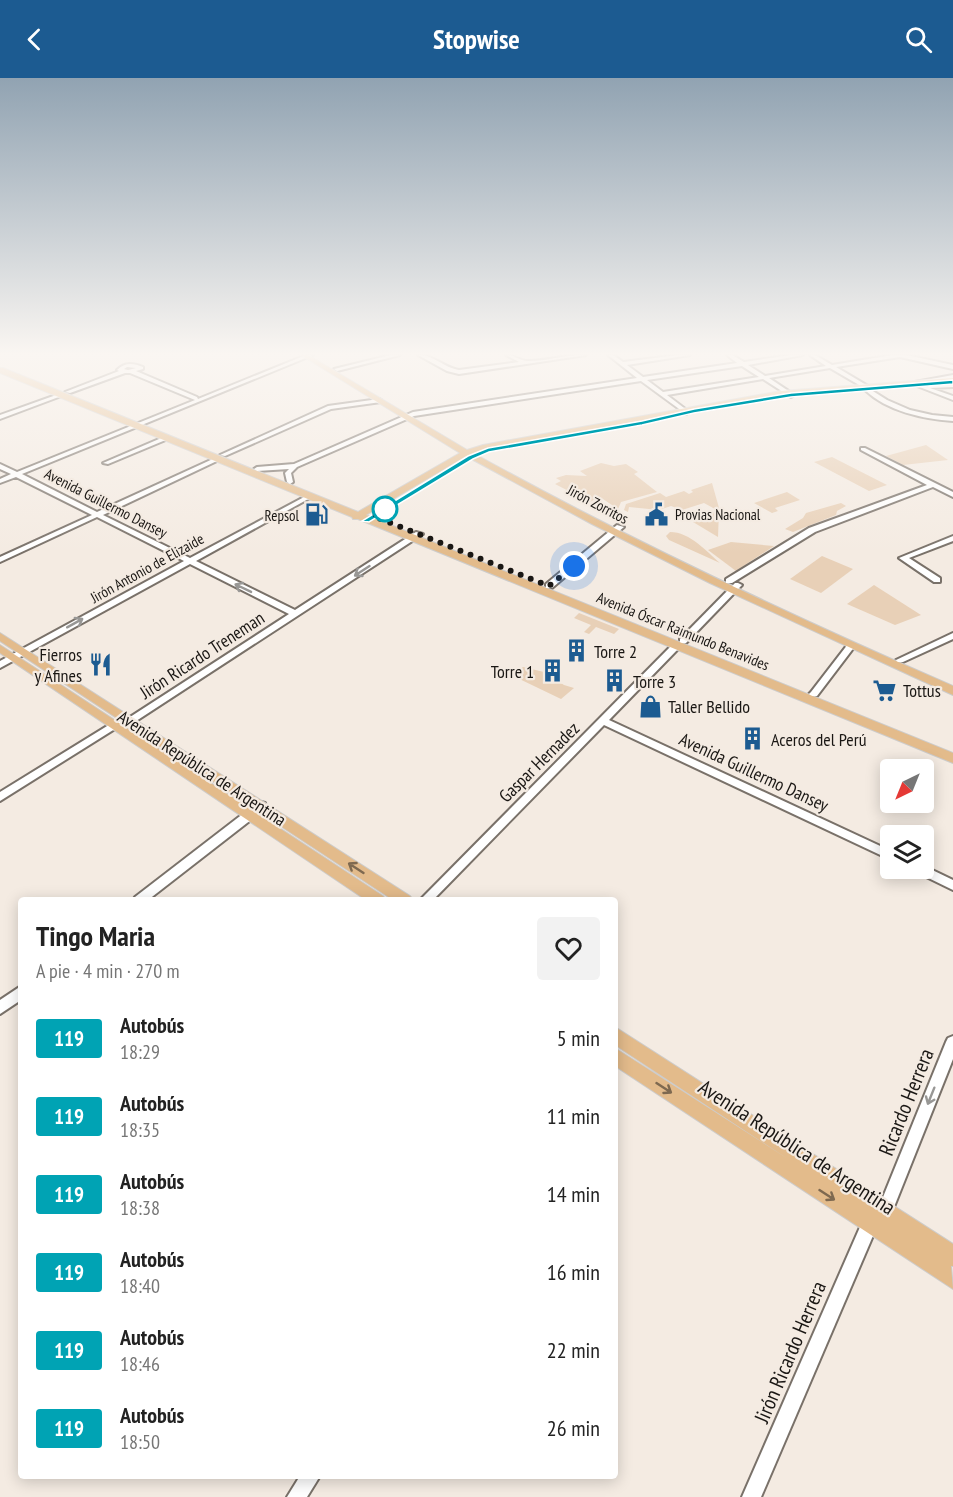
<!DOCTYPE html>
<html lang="es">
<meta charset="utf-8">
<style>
body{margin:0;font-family:"PT Sans Narrow",sans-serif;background:#f2f2f2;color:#222;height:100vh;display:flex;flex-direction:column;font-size:22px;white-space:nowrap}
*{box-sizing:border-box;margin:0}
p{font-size:20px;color:#767676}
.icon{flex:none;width:33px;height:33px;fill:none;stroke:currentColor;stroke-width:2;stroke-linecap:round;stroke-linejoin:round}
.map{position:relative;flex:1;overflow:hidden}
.panel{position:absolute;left:18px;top:819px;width:600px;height:582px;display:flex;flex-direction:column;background:#fff;border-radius:6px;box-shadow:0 3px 15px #0003}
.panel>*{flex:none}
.badge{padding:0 12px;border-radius:4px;font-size:21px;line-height:39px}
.needle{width:39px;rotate:223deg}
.buttons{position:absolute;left:880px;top:681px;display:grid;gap:12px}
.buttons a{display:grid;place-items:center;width:54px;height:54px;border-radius:6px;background:#fff;box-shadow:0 3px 15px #0003;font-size:30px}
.you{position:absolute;width:30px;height:30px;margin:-15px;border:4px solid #fff;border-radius:50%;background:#1a73e8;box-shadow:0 0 0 9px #1a73e833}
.map>.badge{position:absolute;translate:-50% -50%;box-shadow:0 0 0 3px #fff}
.round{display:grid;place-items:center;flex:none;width:63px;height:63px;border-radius:6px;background:#f2f2f2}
.headline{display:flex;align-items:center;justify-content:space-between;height:102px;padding:0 18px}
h1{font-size:28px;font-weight:800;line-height:45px}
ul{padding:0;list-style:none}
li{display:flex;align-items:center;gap:18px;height:78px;padding:0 18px}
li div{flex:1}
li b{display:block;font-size:22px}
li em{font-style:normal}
li .badge{min-width:66px;font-weight:700;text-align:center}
header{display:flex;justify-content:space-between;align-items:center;height:78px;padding:0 18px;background:#1c5b91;color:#fff;font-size:27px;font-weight:800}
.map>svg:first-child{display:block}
.green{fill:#e8d0b7}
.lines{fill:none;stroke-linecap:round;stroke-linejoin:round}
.minor-casing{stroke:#797169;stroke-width:4}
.major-casing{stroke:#cdcccb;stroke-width:2}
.minor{fill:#fff;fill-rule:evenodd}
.major{fill:#e3bb8b;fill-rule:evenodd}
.oneway{stroke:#989795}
.oneway2{stroke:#7e6950}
.line{fill:#00a3b4;stroke:#fff;stroke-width:1.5}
.walk{stroke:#1a1714;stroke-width:6;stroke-dasharray:0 10.8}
.stop-dot{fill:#fff;stroke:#00a3b4;stroke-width:3}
.labels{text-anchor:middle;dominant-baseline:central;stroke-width:4.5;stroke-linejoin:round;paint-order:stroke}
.far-street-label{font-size:15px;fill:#1a1714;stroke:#f4ebe2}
.far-poi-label{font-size:15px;fill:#1a1714;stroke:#f4ebe2;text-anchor:start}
.poi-label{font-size:18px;fill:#1a1714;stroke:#f4ebe2;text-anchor:start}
.street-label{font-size:18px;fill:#1a1714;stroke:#f4ebe2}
.near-street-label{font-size:21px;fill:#1a1714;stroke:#f4ebe2}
</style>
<header><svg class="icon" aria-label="back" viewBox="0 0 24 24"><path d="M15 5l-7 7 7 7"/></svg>Stopwise<svg class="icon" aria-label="search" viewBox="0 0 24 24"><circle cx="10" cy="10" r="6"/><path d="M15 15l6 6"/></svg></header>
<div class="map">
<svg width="953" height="1419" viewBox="0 0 953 1419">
<rect width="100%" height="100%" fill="#f4ebe2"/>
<g class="green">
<polygon points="926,367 948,382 903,387 886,378"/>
<polygon points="832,379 887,407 869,413 814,384"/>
<polygon points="601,385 614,388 626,386 638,394 634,396 657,414 621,424 618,431 600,419 590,424 555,406 561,403 556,400 566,397 587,398 580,393"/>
<polygon points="712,405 719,430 715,431 704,425 682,432 671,428 659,432 629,429 628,434 624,432 626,426 660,415 666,419 684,413 689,416 693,414 691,412"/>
<polygon points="787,414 800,422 775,430 778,433 772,435 754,425"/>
<polygon points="841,425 846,428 837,433 836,437 793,454 785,451 803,440 806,435"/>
<polygon points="719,432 718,459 693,444"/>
<path d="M670,454C690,454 706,473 720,485L669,462L666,458Z"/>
<polygon points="731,464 774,468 736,493 708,472"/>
<polygon points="822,478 853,491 821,515 790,501"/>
<polygon points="874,507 921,537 895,547 847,526"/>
<polygon points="579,535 619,551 614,556 596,549 589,556 584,554 591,547 574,540"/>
<polygon points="523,589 544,594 564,607 574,610 561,621 509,596 514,597"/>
</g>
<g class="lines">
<defs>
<g id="minor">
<path d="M306,277H313L22,396L97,434L215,380H219V382L103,437L190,480L306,418H310V420L196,483L295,532L416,454L423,456L133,645L118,649L0,723V714L112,645L127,641L289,536L190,486L0,590V583L184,483L97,439L0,484V479L92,437L16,399L0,405V401L11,396L0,391V386L17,394L195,322L130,295H125L70,315L65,314L119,293L117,292C125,284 133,285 143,289V291L136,293L197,319L198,321ZM127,289L136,290L128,292L124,291Z"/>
<polygon points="391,277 400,277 337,293 334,291"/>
<path d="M418,277C432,276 445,290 459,292L519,284L506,277C514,277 520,283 528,283C547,283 567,276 586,277L459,296L447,293Z"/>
<path d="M608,277H613L623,284L678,277H690L627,287L643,299L737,285L727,277H732L744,284L791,277H803L748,287L765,298L826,288L810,277H815L832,287L893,277H906L953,287V291L900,279L836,289L868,308L869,309L866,311L830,290L769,300L793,316V318L791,319L763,301L667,317L688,333L689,334L686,336L641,303L414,338L297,389L291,395L293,404L290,406L287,404L285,395L289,391L257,393L254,391L257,389L294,386L413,334L637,300ZM742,288L759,299L663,314L647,302Z"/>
<polygon points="953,297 953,301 918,306 915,304"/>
<polygon points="953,305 953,309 930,310 953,318 953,322 917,308 920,306 928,309 930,306"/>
<path d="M868,310L887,322L910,332L932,337L953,339V343C923,341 887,333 865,312Z"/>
<polygon points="59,316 64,317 0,341 0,337"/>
<polygon points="379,321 381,322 381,324 331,331 225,378 220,377 328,328"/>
<polygon points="166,358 168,359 168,361 108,386 103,385"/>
<polygon points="861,370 865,370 953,414 953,419 933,409 815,454 732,505 726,505 726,501 809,450 927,407 861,372"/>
<polygon points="617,447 624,449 552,510 546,510 546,506"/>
<polygon points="953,458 953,463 909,480 940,500 940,504 934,504 899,480"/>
<polygon points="735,505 738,505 742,507 686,565 680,565 680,561"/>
<polygon points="953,555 953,561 903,584 897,584 896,582"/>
<polygon points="676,565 679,566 679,570 609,642 891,773 891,782 604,647 433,822 420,822 673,566"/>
<polygon points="851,565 855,568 817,618 811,618 809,616 811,614 848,566"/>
<polygon points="261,724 265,725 266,728 265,731 148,822 133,822 135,819 257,725"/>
<polygon points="924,788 953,802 953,812 914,793 913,790 924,790"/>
<polygon points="21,908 21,922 0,936 0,922"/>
<polygon points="953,958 953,981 890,1139 885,1142 880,1139 877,1134 946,964 948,960"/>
<polygon points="870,1138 876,1140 878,1146 761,1419 742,1419 864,1140"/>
<polygon points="300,1398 320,1398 307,1419 287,1419"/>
</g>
<g id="major">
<path d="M301,277H308L467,372L483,367L781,313L953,300V304L781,317L485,371L473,375C629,462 790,537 953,608V617L710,505L592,446L466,378L366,437L953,675V685L358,441H353L352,439L0,295V290H3L358,434L460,375Z"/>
<polygon points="0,555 410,818 413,822 393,822 0,563"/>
<polygon points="0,567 383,818 386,822 366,822 0,575"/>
<polygon points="615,949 953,1166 953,1188 951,1188 953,1211 615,988 615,970 788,1081 615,967"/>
</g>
</defs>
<use href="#minor" class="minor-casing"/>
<use href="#major" class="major-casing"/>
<use href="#minor" class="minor"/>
<use href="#major" class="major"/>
</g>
<defs><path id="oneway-shaft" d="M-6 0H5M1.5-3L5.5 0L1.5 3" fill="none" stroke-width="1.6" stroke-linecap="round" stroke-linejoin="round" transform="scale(1.5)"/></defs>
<g class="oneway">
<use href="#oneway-shaft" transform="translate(362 493) rotate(147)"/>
<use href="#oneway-shaft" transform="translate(243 510) rotate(-154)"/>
<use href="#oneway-shaft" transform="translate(75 545) rotate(-29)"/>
<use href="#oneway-shaft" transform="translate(931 1018) rotate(112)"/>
</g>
<g class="oneway2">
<use href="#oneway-shaft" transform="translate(356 790) rotate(-147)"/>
<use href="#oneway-shaft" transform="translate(664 1010) rotate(33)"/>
<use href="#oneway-shaft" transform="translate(827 1117) rotate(33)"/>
</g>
<linearGradient id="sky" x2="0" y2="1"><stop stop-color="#91a3b2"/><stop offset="0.58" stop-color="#faf6f2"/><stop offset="1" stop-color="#faf6f2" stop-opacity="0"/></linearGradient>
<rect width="953" height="475" fill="url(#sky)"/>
<polygon class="line" points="953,302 953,306 791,319 694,335 642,347 489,374 473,381 369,444 362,443 468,378 488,370 642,343 694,331 791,315"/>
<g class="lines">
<polyline class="walk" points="385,431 373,438 549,508 574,488"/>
</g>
<defs>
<symbol id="civic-bare" viewBox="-9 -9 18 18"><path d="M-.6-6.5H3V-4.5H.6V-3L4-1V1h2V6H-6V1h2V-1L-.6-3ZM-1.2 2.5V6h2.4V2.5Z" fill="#1c5b91" stroke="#f4ebe2" stroke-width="2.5" paint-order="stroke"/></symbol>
<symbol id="fuel-bare" viewBox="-9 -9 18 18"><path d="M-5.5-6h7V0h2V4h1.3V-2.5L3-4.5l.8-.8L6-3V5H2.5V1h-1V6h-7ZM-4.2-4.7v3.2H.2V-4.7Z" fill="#1c5b91" stroke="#f4ebe2" stroke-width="2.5" paint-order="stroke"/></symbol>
<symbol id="building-bare" viewBox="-9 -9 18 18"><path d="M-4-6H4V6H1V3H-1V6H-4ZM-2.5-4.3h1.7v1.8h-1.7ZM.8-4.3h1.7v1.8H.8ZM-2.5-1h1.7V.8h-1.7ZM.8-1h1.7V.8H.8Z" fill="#1c5b91" stroke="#f4ebe2" stroke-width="2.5" paint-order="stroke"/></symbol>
<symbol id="restaurant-bare" viewBox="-9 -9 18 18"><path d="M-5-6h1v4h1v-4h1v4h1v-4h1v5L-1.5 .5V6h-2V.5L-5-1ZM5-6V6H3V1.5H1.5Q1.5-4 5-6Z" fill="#1c5b91" stroke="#f4ebe2" stroke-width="2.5" paint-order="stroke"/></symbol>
<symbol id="supermarket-bare" viewBox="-9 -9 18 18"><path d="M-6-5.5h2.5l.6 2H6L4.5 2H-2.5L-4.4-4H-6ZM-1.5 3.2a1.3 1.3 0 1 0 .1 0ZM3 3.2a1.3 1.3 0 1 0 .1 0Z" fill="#1c5b91" stroke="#f4ebe2" stroke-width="2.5" paint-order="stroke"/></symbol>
<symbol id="shop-bare" viewBox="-9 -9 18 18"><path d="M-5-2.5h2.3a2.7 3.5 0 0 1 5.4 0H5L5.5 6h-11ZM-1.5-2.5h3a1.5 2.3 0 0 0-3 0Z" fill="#1c5b91" stroke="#f4ebe2" stroke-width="2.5" paint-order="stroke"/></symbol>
</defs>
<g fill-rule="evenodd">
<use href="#civic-bare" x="640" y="420" width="33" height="33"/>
<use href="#fuel-bare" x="300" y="420" width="33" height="33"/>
<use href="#building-bare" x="560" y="556" width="33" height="33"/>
<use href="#restaurant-bare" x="84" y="570" width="33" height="33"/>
<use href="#building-bare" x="536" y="576" width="33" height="33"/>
<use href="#building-bare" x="598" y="586" width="33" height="33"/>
<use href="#supermarket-bare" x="868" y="596" width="33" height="33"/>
<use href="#shop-bare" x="634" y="612" width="33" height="33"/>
<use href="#building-bare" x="736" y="644" width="33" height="33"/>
</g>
<circle class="stop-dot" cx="385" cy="431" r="12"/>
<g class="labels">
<g class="far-street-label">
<text transform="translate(106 425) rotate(27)">Avenida Guillermo Dansey</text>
<text transform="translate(598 426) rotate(28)">Jirón Zorritos</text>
<text transform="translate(147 490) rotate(-29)">Jirón Antonio de Elizaide</text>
<text transform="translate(683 553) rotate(22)">Avenida Óscar Raimundo Benavides</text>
</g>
<g class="far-poi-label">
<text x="675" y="436">Provias Nacional</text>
<text x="299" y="437" text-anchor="end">Repsol</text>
</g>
<g class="poi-label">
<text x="594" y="573">Torre 2</text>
<text x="82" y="576" text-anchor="end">Fierros<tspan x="82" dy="21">y Afines</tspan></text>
<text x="534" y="593" text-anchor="end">Torre 1</text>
<text x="633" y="603">Torre 3</text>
<text x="903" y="612">Tottus</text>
<text x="668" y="628">Taller Bellido</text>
<text x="771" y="661">Aceros del Perú</text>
</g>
<g class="street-label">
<text transform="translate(202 577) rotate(-33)">Jirón Ricardo Treneman</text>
<text transform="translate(539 684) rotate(-45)">Gaspar Hernadez</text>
<text transform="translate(202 690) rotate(33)">Avenida República de Argentina</text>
<text transform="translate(754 694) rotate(25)">Avenida Guillermo Dansey</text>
</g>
<g class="near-street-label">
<text transform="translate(906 1024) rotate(-68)">Ricardo Herrera</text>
<text transform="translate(797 1069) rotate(33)">Avenida República de Argentina</text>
<text transform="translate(790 1274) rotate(-67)">Jirón Ricardo Herrera</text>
</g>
</g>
</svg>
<div class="buttons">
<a><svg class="needle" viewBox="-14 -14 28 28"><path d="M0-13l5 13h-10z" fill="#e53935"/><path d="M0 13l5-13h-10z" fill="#767676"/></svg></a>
<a><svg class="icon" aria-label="layers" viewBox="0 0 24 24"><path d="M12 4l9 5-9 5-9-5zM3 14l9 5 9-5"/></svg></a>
</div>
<div class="you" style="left:574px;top:488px"></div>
<section class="panel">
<div class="headline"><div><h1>Tingo Maria</h1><p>A pie · 4 min · 270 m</p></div><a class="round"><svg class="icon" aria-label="heart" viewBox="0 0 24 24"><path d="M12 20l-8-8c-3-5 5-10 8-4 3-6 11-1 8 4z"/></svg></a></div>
<ul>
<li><span class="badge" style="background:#00a3b4;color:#fff">119</span><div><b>Autobús</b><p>18:29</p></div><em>5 min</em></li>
<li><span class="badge" style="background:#00a3b4;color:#fff">119</span><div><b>Autobús</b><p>18:35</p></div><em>11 min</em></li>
<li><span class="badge" style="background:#00a3b4;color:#fff">119</span><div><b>Autobús</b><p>18:38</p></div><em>14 min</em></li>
<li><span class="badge" style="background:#00a3b4;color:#fff">119</span><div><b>Autobús</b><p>18:40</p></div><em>16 min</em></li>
<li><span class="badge" style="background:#00a3b4;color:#fff">119</span><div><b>Autobús</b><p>18:46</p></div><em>22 min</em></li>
<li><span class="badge" style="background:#00a3b4;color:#fff">119</span><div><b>Autobús</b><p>18:50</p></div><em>26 min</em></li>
</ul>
</section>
</div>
